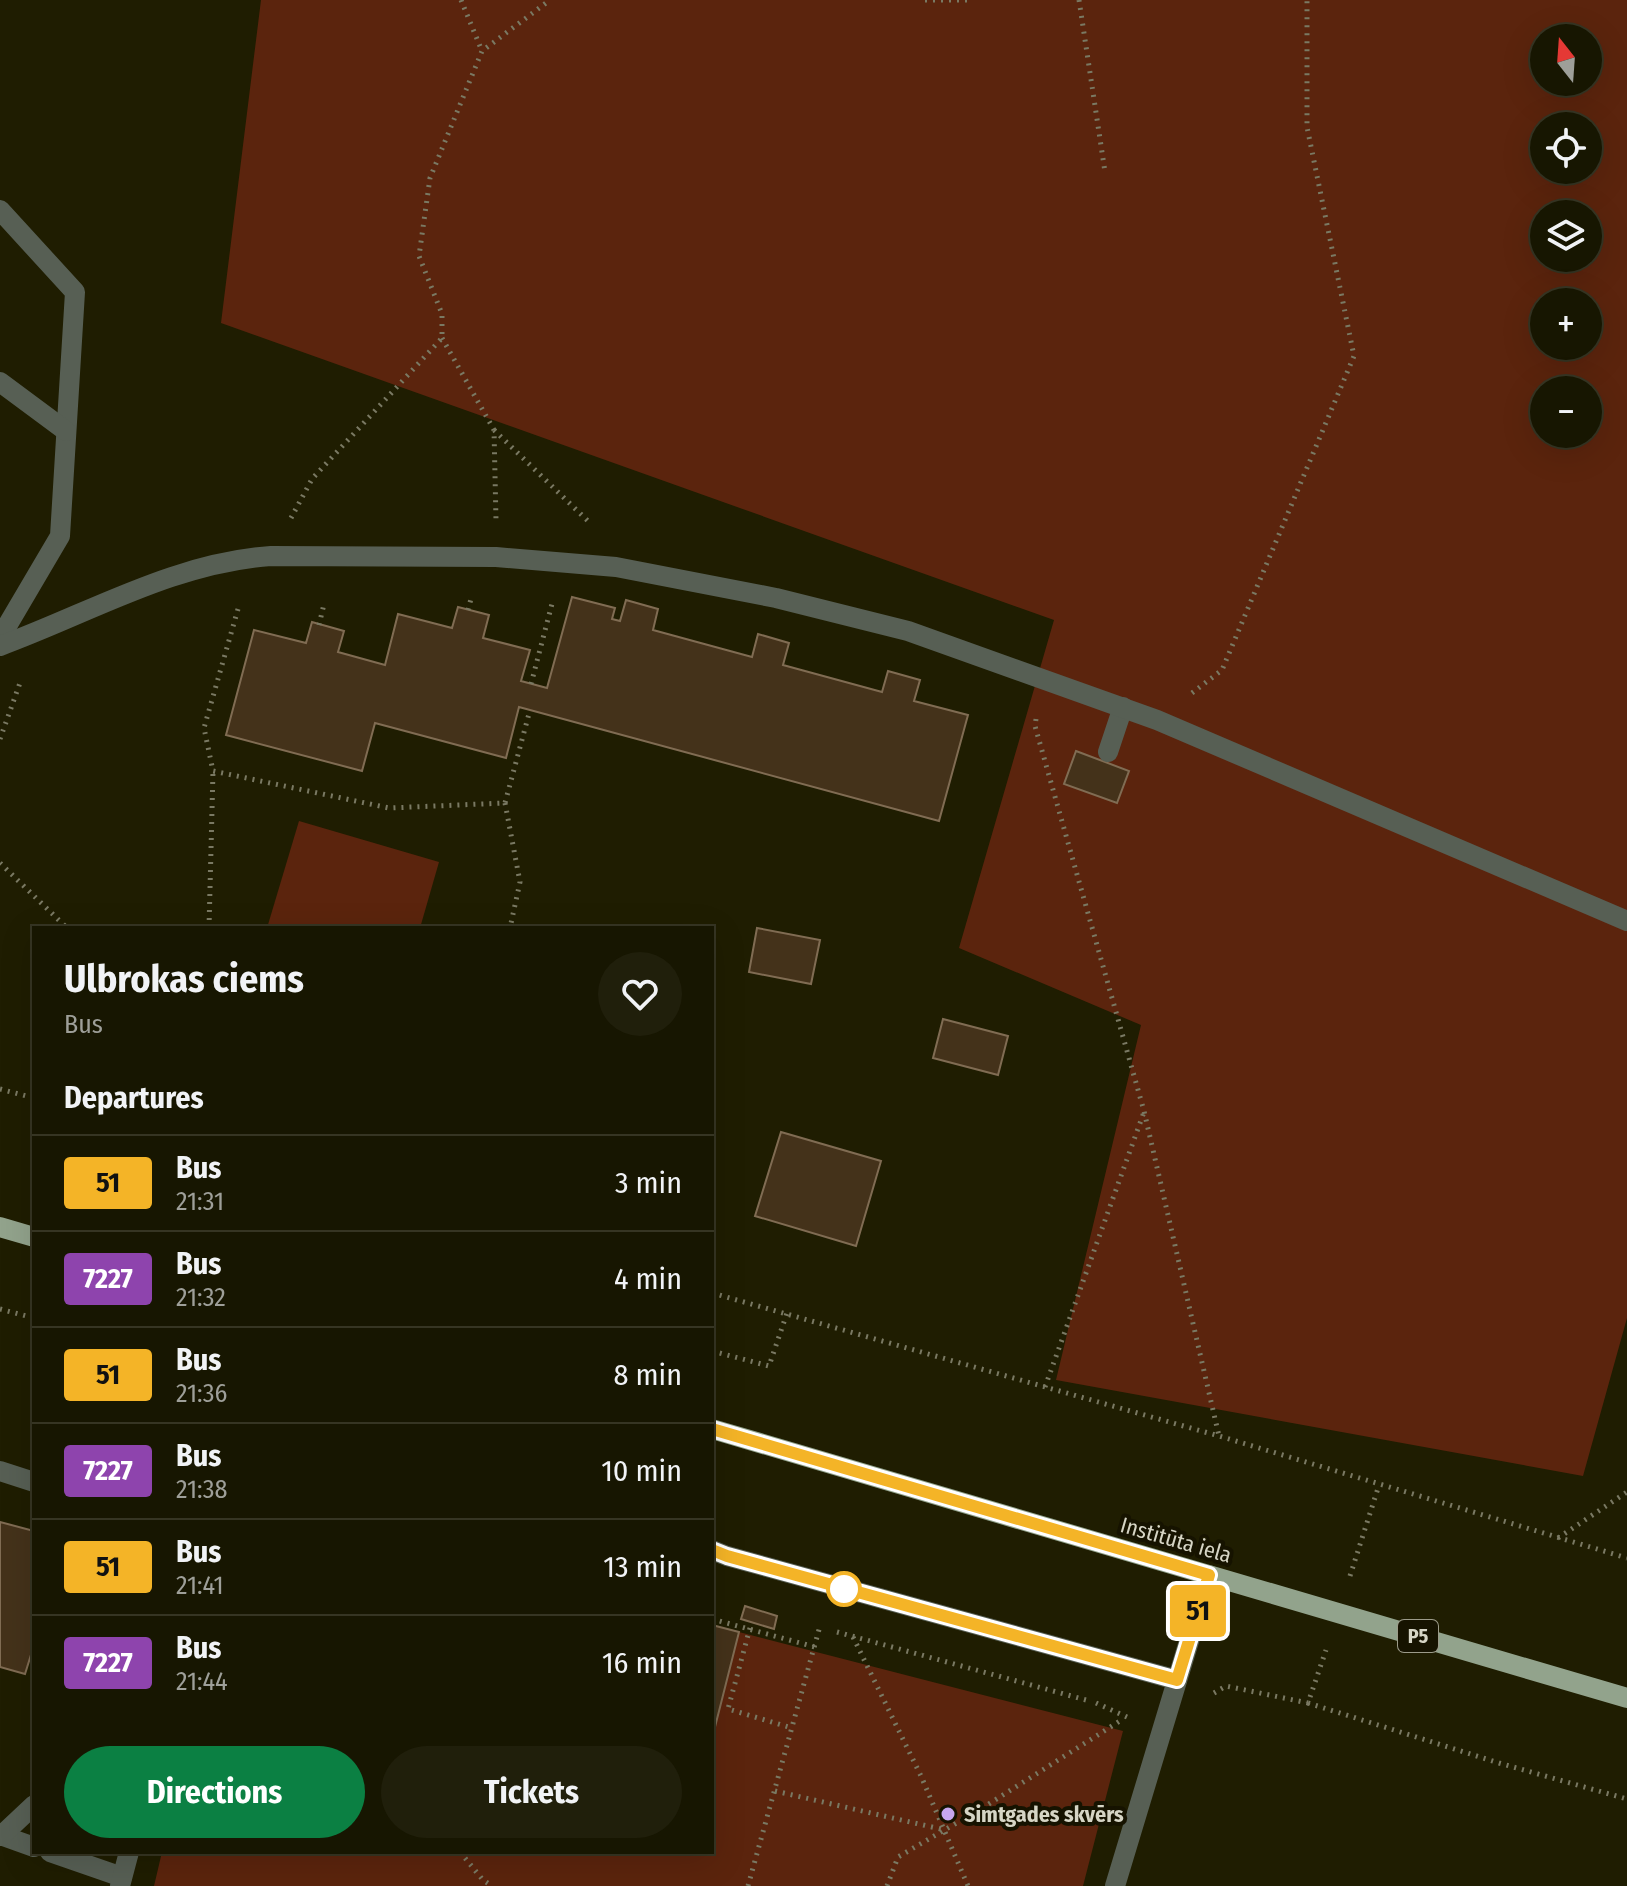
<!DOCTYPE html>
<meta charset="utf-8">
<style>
body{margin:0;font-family:"Fira Sans Condensed",sans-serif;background:#201f0b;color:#f1f3f6;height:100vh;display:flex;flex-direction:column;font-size:30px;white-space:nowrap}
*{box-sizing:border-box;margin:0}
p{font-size:26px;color:#9e9f99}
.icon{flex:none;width:44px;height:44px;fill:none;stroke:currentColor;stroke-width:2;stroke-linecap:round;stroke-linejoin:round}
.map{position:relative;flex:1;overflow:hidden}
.panel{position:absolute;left:32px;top:926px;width:682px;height:928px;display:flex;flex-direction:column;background:#171601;border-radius:0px;box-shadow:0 8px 32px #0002,0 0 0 2px #363523}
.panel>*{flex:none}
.badge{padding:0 16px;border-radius:6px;font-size:28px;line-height:52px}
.needle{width:52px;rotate:343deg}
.buttons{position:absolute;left:1530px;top:24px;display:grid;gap:16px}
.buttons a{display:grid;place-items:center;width:72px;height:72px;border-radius:50%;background:#171601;box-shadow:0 8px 32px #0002,0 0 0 2px #363523;font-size:40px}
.map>.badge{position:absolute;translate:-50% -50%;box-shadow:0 0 0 4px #fff}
h2{padding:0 32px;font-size:30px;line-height:72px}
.round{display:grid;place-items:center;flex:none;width:84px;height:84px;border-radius:42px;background:#201f0b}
.summary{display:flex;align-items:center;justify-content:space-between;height:136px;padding:0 32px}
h1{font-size:38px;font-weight:700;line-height:60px}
.action{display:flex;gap:16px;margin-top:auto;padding:16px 32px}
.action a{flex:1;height:92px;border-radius:48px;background:#0b8043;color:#fff;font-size:32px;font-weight:700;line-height:92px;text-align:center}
.action a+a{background:#201f0b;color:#f1f3f6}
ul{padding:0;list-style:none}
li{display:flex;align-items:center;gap:24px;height:96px;padding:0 32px;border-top:2px solid #363523}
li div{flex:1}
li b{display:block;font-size:30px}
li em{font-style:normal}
li .badge{min-width:88px;font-weight:700;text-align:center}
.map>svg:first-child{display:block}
.green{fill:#5b240d;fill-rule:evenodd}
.building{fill:#44321a;stroke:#806c53;stroke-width:2}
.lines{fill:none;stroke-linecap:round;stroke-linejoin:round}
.path{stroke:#7a7963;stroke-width:5;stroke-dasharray:2 6;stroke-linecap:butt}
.service{stroke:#575f54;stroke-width:20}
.minor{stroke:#575f54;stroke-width:20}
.primary{stroke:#92a38c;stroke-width:20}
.line-casing{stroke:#fff;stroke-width:18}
.line{stroke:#f4b427;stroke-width:12}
.stop-dot{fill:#fff;stroke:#f4b427;stroke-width:4}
.poi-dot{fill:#c7a6ef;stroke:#161300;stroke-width:3}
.labels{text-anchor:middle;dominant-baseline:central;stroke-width:8;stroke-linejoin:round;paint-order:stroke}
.shield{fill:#161300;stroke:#9c9b8a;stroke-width:2}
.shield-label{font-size:20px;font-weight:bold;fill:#d6d5c5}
.street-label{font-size:22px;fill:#d6d5c5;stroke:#161300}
.poi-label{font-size:22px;font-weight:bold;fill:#d6d5c5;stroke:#161300;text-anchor:start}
</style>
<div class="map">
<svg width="1627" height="1886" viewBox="0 0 1627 1886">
<rect width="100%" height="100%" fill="#1f1d01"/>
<g class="green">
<path d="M261,0H1627V1318L1583,1476L1056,1380L1141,1025L959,948L1054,620L221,323ZM1544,38H1588V82H1544ZM1544,126H1588V170H1544ZM1544,214H1588V258H1544ZM1544,302H1588V346H1544ZM1544,390H1588V434H1544Z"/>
<polygon points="299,821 439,862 420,928 267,928"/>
<polygon points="712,1625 1123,1731 1083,1886 154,1886 162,1852 712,1852"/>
</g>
<g class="building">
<polygon points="572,597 615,608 612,619 620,621 626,600 658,609 653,630 752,657 758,634 789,643 783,665 882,692 888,671 920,680 914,701 968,715 939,821 519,707 506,758 375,723 362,771 226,735 254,630 306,643 312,622 344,631 338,652 385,665 398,614 452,628 458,607 489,615 483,638 530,650 521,681 547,688"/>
<polygon points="1076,751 1129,771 1117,803 1064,784"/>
<polygon points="757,928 820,940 811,984 749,972"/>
<polygon points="943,1019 1008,1036 998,1075 933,1058"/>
<polygon points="781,1132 881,1161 856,1246 755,1216"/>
<polygon points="0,1522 34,1531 34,1645 25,1674 0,1667"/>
<polygon points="745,1606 777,1616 774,1629 741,1619"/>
<polygon points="712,1625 739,1632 715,1727 712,1726"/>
</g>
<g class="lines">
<g class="path">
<polyline points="461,0 482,51"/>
<polyline points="925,0 968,0"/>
<polyline points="1079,0 1105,172"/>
<polyline points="442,338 494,430 496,520"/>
<polyline points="494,430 591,524"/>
<polyline points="291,518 312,479 442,338 442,314 419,256 430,178 482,51 550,0"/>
<polyline points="238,609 204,728 213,771 389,808 505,803 530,710"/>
<polyline points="468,610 472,595"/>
<polyline points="319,625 324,604"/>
<polyline points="531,684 553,600"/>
<polyline points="1192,693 1222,670 1354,356 1307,127 1307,0"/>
<polyline points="1036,719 1035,726 1144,1111 1219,1436"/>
<polyline points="0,739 21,680"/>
<polyline points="505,803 520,882 510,928"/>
<polyline points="0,863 67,928"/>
<polyline points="209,928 213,771"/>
<polyline points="0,1089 34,1098"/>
<polyline points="712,1293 1219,1436 1627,1558"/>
<polyline points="0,1309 34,1318"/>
<polyline points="712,1351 769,1366 787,1313"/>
<polyline points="1045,1387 1144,1112"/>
<polyline points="1558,1538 1627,1492"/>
<polyline points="1350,1576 1379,1485"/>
<polyline points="712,1619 815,1647"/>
<polyline points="750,1628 728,1709 792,1728"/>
<polyline points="837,1632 1086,1700"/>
<polyline points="853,1637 921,1776 968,1886"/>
<polyline points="1214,1693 1226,1686 1308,1703 1326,1650"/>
<polyline points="1096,1703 1127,1717"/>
<polyline points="1308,1703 1499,1763 1627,1799"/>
<polyline points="775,1791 945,1830"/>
<polyline points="460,1852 483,1880 492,1886"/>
<polyline points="748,1886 820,1626"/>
<polyline points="887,1886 898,1857 984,1807 1123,1719"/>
</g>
<g class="service">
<polyline points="0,210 75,292 60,536 0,638"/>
<polyline points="0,382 66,431"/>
<polyline points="1108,752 1123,707"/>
<polyline points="712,1550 727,1556 1177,1680"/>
</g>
<g class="minor">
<path d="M0,646C90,613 173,563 271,556L496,557L616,567L776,598L908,631L1157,720L1627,921"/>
<polyline points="0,1471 34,1482"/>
<polyline points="0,1835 34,1847"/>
<polyline points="1,1836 34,1805"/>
<polyline points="50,1852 122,1877"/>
<polyline points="120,1886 129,1852"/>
<polyline points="1115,1886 1209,1575"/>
</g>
<g class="primary">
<polyline points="0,1227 34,1237"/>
<polyline points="712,1429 1627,1698"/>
</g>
</g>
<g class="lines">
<defs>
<polyline id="line" points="712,1429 1209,1575 1177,1680 727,1556 712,1550"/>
</defs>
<use href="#line" class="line-casing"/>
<use href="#line" class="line"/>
</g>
<circle class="stop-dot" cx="844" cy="1589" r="16"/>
<circle class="poi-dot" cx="948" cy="1814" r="8"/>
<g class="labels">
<rect class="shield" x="1398" y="1620" width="40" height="32" rx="6"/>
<g class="shield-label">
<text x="1418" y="1636">P5</text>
</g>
<g class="street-label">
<text transform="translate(1176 1540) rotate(16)">Institūta iela</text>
</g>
<g class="poi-label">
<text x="964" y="1814">Simtgades skvērs</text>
</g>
</g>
</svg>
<div class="buttons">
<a><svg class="needle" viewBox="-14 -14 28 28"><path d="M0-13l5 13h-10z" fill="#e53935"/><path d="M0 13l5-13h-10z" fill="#9e9f99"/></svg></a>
<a><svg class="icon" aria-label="locate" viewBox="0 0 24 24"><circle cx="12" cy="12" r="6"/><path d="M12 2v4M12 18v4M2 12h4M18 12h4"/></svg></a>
<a><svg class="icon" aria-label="layers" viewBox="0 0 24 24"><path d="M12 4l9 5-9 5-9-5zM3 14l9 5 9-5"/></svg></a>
<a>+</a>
<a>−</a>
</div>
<b class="badge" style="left:1198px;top:1611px;background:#f4b427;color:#111">51</b>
<section class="panel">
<div class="summary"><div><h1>Ulbrokas ciems</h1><p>Bus</p></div><a class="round"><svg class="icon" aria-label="heart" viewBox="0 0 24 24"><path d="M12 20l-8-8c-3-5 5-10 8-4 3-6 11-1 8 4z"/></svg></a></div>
<h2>Departures</h2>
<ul>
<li><span class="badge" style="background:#f4b427;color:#111">51</span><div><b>Bus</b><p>21:31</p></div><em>3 min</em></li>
<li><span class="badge" style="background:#8e44ad;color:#fff">7227</span><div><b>Bus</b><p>21:32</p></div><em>4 min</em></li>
<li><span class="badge" style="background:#f4b427;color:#111">51</span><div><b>Bus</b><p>21:36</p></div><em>8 min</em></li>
<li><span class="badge" style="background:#8e44ad;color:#fff">7227</span><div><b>Bus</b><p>21:38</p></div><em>10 min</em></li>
<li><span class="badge" style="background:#f4b427;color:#111">51</span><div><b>Bus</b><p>21:41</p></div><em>13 min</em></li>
<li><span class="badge" style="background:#8e44ad;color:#fff">7227</span><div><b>Bus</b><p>21:44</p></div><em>16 min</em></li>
</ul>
<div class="action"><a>Directions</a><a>Tickets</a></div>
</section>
</div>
